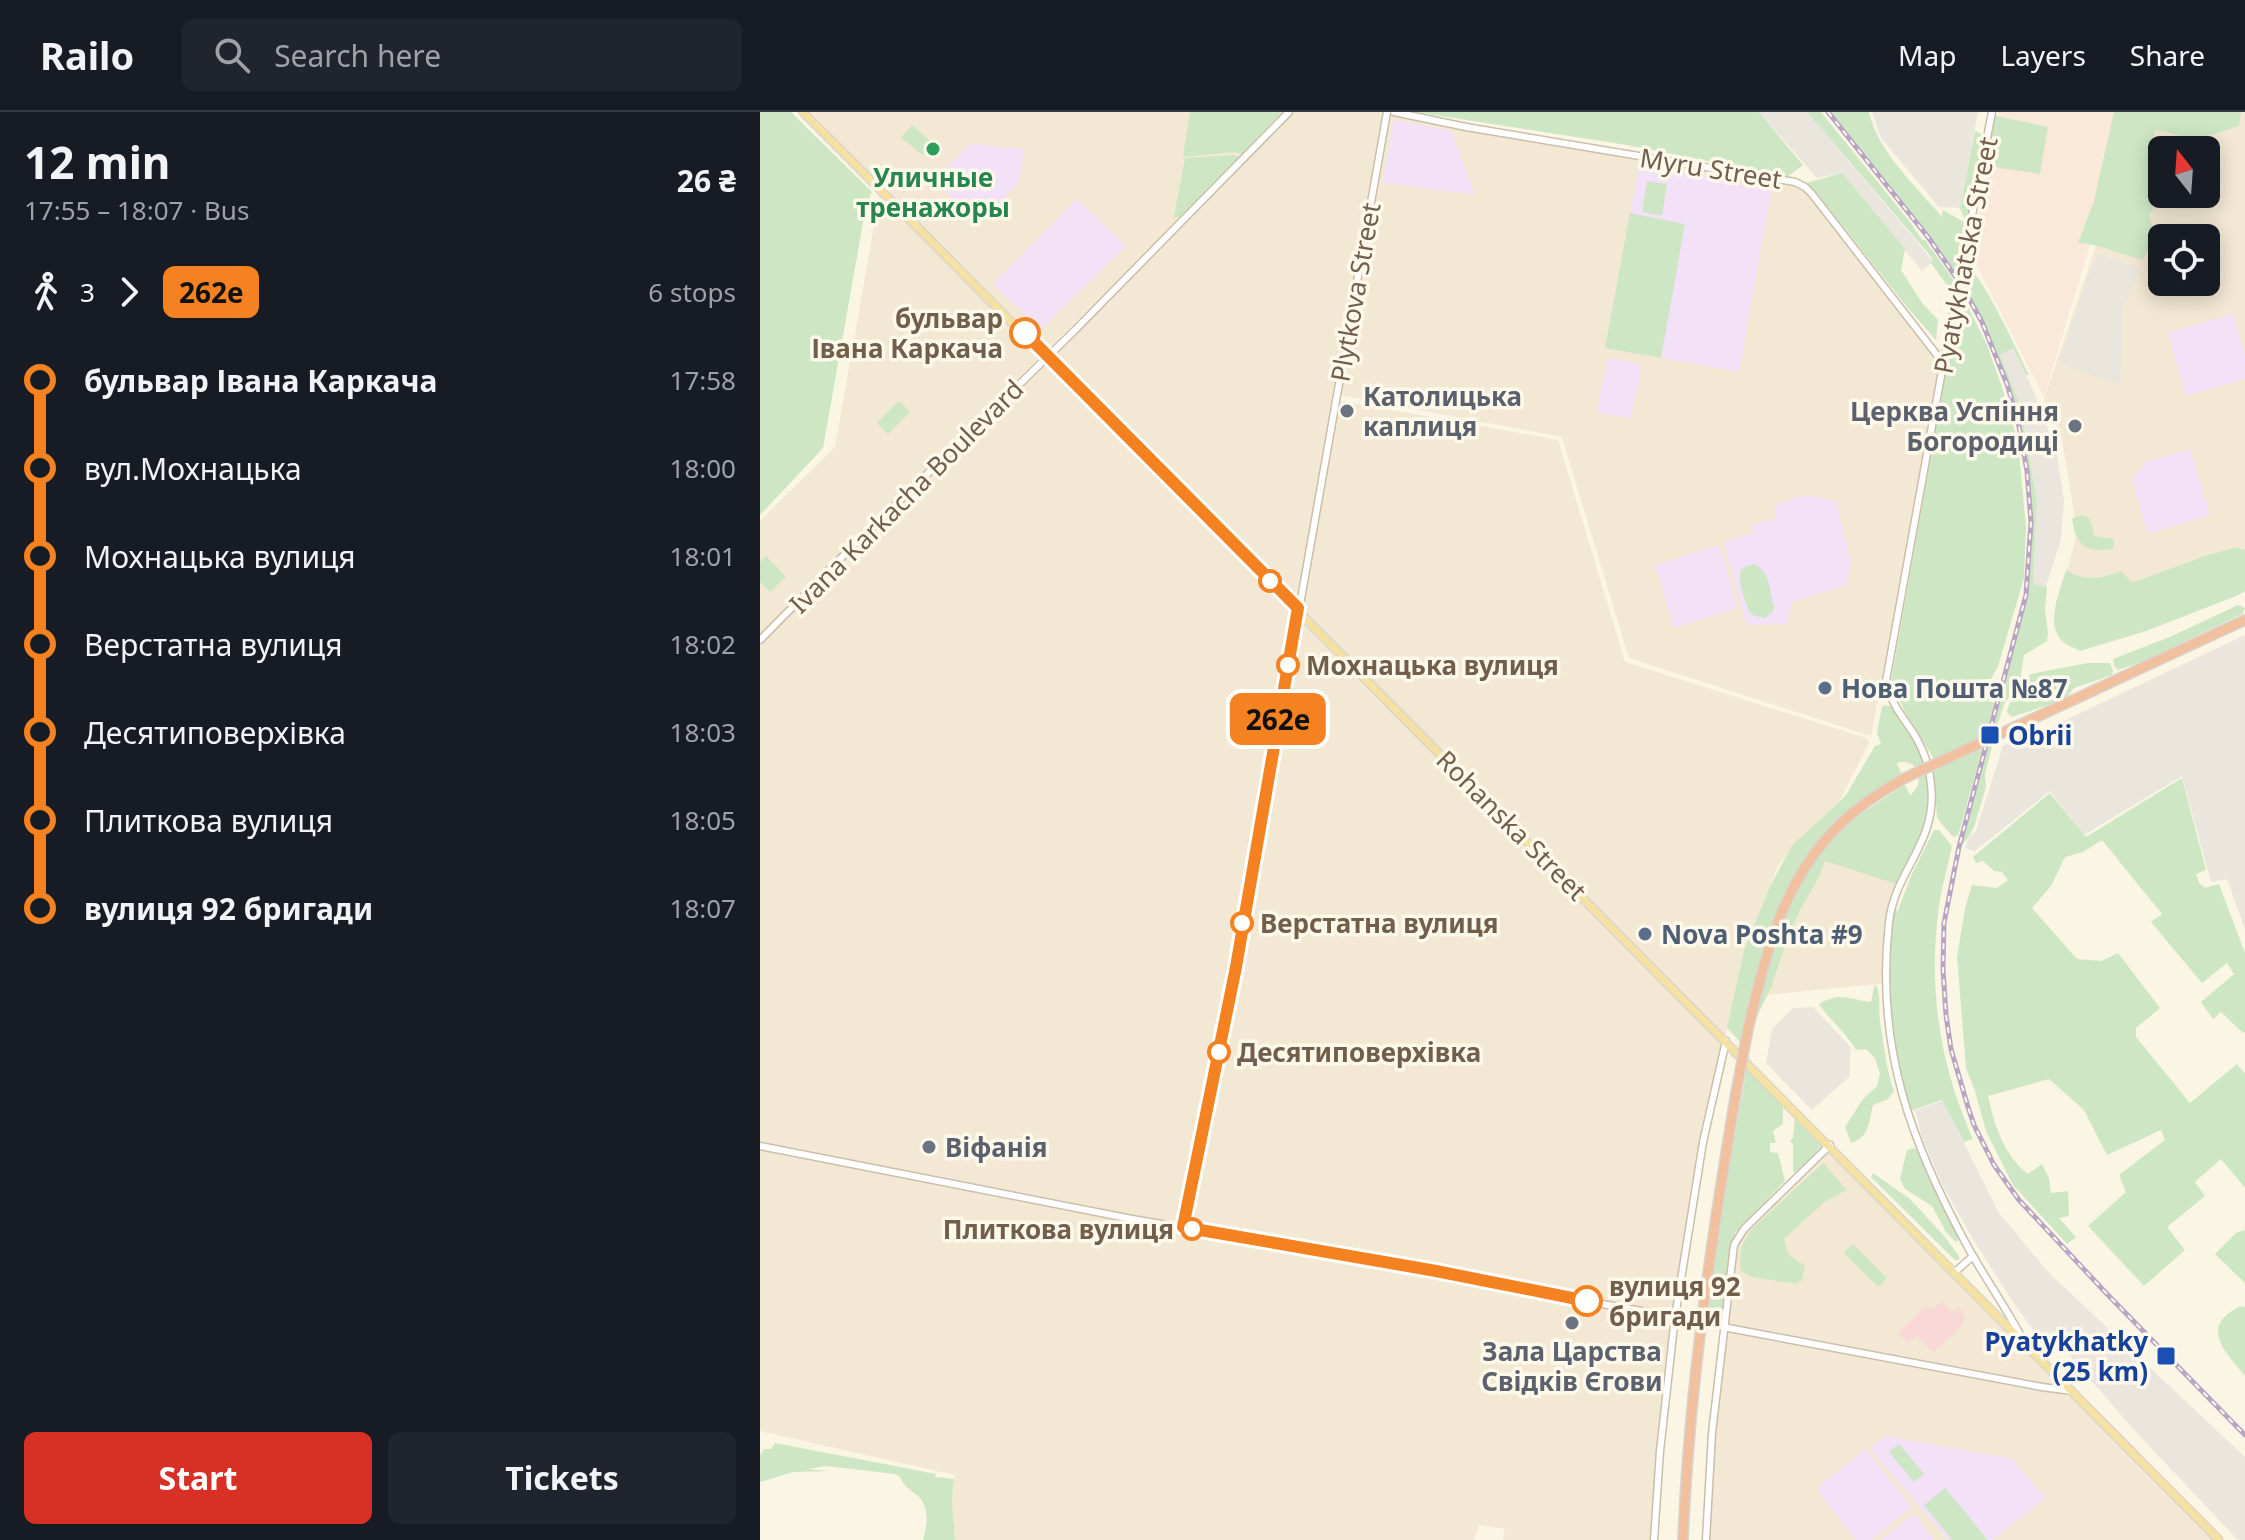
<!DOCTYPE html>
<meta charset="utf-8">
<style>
body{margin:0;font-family:"Noto Sans",sans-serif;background:#20242c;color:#f1f3f6;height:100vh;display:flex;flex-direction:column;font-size:30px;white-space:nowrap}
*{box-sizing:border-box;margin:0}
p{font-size:26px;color:#9ea1a6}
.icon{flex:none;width:44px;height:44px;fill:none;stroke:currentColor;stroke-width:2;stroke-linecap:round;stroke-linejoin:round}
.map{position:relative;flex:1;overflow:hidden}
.drawer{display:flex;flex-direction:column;background:#171b24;width:760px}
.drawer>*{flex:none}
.badge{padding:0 16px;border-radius:12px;font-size:28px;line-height:52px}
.needle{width:52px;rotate:343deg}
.controls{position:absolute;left:1388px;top:24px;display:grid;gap:16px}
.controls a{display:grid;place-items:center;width:72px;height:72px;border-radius:12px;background:#171b24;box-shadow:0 4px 20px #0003;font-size:40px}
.map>.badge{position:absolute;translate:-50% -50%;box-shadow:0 0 0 4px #fff}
.legs{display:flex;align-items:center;gap:12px;height:88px;padding:0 24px;font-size:26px}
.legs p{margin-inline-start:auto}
.overview{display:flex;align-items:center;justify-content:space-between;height:136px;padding:0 24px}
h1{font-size:44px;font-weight:700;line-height:60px}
.primary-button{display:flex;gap:16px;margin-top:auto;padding:16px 24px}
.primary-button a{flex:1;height:92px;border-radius:12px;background:#d93025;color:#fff;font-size:32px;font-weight:700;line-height:92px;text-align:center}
.primary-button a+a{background:#20242c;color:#f1f3f6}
ul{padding:0 24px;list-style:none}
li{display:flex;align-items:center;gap:28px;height:88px;font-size:30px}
li i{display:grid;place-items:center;width:12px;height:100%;margin:0 10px;background:currentColor}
li i::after{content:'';width:20px;height:20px;margin:-10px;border:6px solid;border-radius:50%;background:#171b24}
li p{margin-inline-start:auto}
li:first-child i{background:linear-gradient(#0000 50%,currentColor 0)}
li:last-child i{background:linear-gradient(currentColor 50%,#0000 0)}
header{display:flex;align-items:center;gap:48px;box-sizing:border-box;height:112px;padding:0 40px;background:#171b24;border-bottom:2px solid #363941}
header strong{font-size:38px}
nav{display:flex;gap:44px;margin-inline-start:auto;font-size:28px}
.search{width:560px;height:72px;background:#20242c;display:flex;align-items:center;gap:20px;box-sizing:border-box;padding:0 28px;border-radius:12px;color:#9ea1a6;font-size:30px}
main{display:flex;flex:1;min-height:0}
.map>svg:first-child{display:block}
.residential{fill:#f2e8d3;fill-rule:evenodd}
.commercial{fill:#fae8d9}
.industrial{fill:#eae6de}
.education{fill:#f2e1f7}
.medical{fill:#f8d9d8}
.green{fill:#cde7c4}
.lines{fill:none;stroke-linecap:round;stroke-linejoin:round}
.minor-casing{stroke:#cbbeac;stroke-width:9}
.major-casing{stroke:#dad5d0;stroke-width:10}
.highway-casing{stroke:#dad5d0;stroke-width:12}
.minor{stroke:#fff;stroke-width:6}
.major{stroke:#f5e2a1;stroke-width:7}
.highway{stroke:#f1c09f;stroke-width:9}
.rail-casing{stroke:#b9a4c3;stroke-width:5}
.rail{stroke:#fef9ea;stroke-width:2;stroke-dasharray:6;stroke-linecap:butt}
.highway-bridge-casing{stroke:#dad5d0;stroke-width:12;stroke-linecap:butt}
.highway-bridge{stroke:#f1c09f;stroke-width:9}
.line-1-casing{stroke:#fff;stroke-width:18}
.line-1{stroke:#f58220;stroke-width:12}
.leisure-dot{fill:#2e9e5b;stroke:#fef9ea;stroke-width:3}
.stop-1-dot{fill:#fff;stroke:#f58220;stroke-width:4}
.worship-dot{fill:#6b7280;stroke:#fef9ea;stroke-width:3}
.service-dot{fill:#5c6f8a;stroke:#fef9ea;stroke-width:3}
.transit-dot{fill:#1a4fb4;stroke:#fef9ea;stroke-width:3}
.labels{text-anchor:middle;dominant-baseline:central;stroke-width:7;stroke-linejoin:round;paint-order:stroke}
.street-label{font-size:26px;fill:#715f4c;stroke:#fef9ea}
.leisure-label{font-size:26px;font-weight:bold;fill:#27864d;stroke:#fef9ea}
.stop-label{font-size:26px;font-weight:bold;fill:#715f4c;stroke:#fef9ea;text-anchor:start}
.worship-label{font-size:26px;font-weight:bold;fill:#5b616d;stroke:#fef9ea;text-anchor:start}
.service-label{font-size:26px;font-weight:bold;fill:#4e5e75;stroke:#fef9ea;text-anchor:start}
.transit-label{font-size:26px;font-weight:bold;fill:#164399;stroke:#fef9ea;text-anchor:start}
</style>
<header>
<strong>Railo</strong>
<div class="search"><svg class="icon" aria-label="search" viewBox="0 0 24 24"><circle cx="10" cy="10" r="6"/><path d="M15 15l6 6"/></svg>Search here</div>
<nav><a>Map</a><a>Layers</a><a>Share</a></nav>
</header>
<main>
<section class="drawer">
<div class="overview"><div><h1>12 min</h1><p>17:55 – 18:07 · Bus</p></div><b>26 ₴</b></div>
<div class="legs"><svg class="icon" aria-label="walk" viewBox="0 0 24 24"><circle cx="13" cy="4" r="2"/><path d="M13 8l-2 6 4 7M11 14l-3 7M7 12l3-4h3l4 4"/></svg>3<svg class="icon" aria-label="forward" viewBox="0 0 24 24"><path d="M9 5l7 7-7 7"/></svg><b class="badge" style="background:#f58220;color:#111">262е</b><p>6 stops</p></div>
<ul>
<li><i style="color:#f58220"></i><b>бульвар Івана Каркача</b><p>17:58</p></li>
<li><i style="color:#f58220"></i><span>вул.Мохнацька</span><p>18:00</p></li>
<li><i style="color:#f58220"></i><span>Мохнацька вулиця</span><p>18:01</p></li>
<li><i style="color:#f58220"></i><span>Верстатна вулиця</span><p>18:02</p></li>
<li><i style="color:#f58220"></i><span>Десятиповерхівка</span><p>18:03</p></li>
<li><i style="color:#f58220"></i><span>Плиткова вулиця</span><p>18:05</p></li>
<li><i style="color:#f58220"></i><b>вулиця 92 бригади</b><p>18:07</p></li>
</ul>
<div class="primary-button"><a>Start</a><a>Tickets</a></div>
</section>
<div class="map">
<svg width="1485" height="1428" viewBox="0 0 1485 1428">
<rect width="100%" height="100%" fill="#fbf5e4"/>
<g class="residential">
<polygon points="52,0 527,0 0,522 0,409 75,335 121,75"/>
<polygon points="529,0 626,0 571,287 798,328 865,550 1106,626 1109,631 1081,686 1018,753 984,838 943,1030 915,1205 895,1428 743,1428 745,1417 719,1413 714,1428 195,1428 192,1388 195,1363 0,1319 0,534"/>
<path d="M1365,0H1485V478L1294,514L1317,420L1302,326L1284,287L1340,122ZM1402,38H1446V82H1402ZM1402,126H1446V170H1402Z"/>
<polygon points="631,1 1035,73 1045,80 1183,245 1111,624 869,546 802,325 580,283"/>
<polygon points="1065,748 1140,773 1134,789 1127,871 1006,883 1027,813"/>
<polygon points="1070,1033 1459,1428 947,1428 950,1360 978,1123"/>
</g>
<polygon class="commercial" points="1239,0 1359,0 1333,122 1284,285 1211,142"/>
<g class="industrial">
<polygon points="999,0 1047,0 1173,149 1162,159 1081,61 1057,66"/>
<polygon points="1112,0 1218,0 1200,96 1179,95 1121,26"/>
<polygon points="1338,142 1380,157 1363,196 1361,273 1299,252 1324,175"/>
<polygon points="1253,236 1274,280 1297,342 1304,389 1301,428 1286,474 1273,473 1277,393 1268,329 1258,288 1239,243"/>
<polygon points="1485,523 1485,818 1467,767 1451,770 1422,664 1324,723 1290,679 1215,739 1205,736 1209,725 1216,719 1243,634 1278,621"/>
<polygon points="1053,895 1091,935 1089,965 1052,998 1006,951 1012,917 1033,896"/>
<polygon points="1183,989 1239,1101 1289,1161 1485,1345 1485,1428 1478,1428 1476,1426 1376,1320 1295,1227 1278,1225 1251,1187 1211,1124 1182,1072 1162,1026 1155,998"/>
</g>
<g class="education">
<polygon points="634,8 691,19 715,83 623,71"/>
<polygon points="210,32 264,37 259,71 217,113 175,68"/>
<polygon points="879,54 1012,76 979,260 845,236"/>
<polygon points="317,87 366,134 280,218 233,172"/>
<polygon points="1473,202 1485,244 1485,267 1426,284 1408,221"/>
<polygon points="848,246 882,253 871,307 837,300"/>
<polygon points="1430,337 1450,403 1388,422 1372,368 1385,350"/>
<polygon points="1045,383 1076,389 1091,450 1086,473 1032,490 1027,512 987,513 963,430 994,421 992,413 1017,407 1014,393"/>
<polygon points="959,433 978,496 914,516 895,453"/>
<polygon points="1126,1324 1252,1347 1286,1386 1233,1428 1188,1428 1109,1336"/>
<polygon points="1105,1337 1152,1395 1110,1428 1096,1428 1059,1381 1058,1375"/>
<polygon points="1154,1402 1174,1428 1120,1428"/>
</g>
<polygon class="medical" points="1182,1189 1193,1200 1198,1195 1205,1204 1203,1213 1175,1239 1172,1239 1157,1224 1149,1231 1138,1221 1164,1195 1174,1196"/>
<g class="green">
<polygon points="0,0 31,0 112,80 106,94 63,336 0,403"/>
<polygon points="430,0 522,0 482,42 476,40 423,45"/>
<polygon points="655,0 999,0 1043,53 1027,65 867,33"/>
<polygon points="1047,0 1061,0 1150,110 1162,128 1165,128 1195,170 1193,179 1192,180 1171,151 1173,148 1168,141"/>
<path d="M1070,0H1109C1117,39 1157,75 1182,105L1183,98L1206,111L1200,96L1215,19L1224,23L1197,162Z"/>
<path d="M1354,0H1481L1479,14C1462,20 1445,26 1427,25C1414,23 1409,18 1394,19V30L1415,38H1402V79L1389,104L1397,125L1382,148C1359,142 1344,133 1318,131L1334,89Z"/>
<polygon points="1232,3 1288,15 1280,62 1239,56 1225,48"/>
<polygon points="152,13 177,35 173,42 167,38 163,43 141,26"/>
<polygon points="473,43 482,45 423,105 414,105 425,46"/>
<polygon points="1082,61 1145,137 1141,158 1162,191 1178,208 1176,228 1147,195 1055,79 1046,71"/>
<polygon points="887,69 907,72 902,104 882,100"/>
<polygon points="870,101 925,112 901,246 845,236"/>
<path d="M1209,156C1224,166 1259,242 1269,263H1266L1253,236L1240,243L1258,288L1267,328L1277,391L1273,472L1287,475L1285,498L1288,521L1287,529L1264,543L1260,570L1257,577L1245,590L1238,611L1225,662L1226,675L1215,712L1210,723L1200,736L1266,489L1272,434L1271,385L1259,310L1229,225L1202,172L1204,159Z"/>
<polygon points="1200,179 1227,233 1242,275 1258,330 1266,415 1264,466 1238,554 1231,567 1223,567 1228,571 1226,577 1221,578 1216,575 1220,580 1229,583 1228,589 1235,591 1202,710 1198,723 1193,725 1177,706 1173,645 1147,604 1131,570"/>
<polygon points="139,289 150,300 128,322 117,311"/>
<path d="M1322,403L1330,407L1334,424L1354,427L1353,437C1326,441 1315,433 1312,406Z"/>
<path d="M1476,435L1485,438V479L1476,484L1386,519L1320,539C1315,536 1306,533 1302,529C1285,511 1300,479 1306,458C1327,470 1339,467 1361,459L1372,471L1445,444Z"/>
<polygon points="6,444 26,465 10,480 0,470 0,450"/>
<path d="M993,452C1009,456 1010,480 1014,495L1013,499L1005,506L992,503C985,492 977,470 981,457Z"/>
<polygon points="1478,493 1485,496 1482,502 1384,549 1358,558 1354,553 1353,547 1412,524"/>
<path d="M1328,551H1350L1353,559L1352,563L1314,576L1307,585L1294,591L1252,605L1247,600C1248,591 1263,569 1271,562Z"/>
<path d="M1125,593L1132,595L1157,631L1163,644L1168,676L1166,714L1136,772L1065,749L1058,767L1040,798L1026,830L1011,876L996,906C1011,835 1030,761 1088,712C1105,698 1125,686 1145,673L1150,683C1167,670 1158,645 1137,651L1142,664L1050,743L1037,761L1007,825L982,932L967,916L984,838L1010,774L1032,734L1086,683L1115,634L1121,632L1117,621L1122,595Z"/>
<path d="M1422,666L1446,758L1436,762L1439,771L1445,776L1459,772L1485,841V920L1483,921L1461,900L1453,907L1441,890L1474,862L1467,851L1442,871L1391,810L1402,802L1342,728L1323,740L1305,745L1291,774L1272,796L1317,847L1341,849L1358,841L1400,896L1376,916V925L1430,991L1477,952L1485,962V1076L1461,1047L1435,1070L1445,1084L1407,1115L1425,1138L1384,1174L1328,1114L1366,1080L1359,1063L1405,1028L1401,1018L1347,1043L1324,998L1289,967L1228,984C1234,1012 1244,1044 1268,1062L1282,1052L1289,1066L1291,1081L1308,1079L1309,1104L1299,1106L1316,1125L1307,1132L1253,1073L1226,1019L1215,979L1206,956L1197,845L1205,796L1212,773L1237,776L1248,768L1242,760L1234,759L1223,749L1216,751L1213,745L1290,681L1326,725Z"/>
<path d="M1174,718H1179L1192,734C1188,753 1182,774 1179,794C1168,877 1179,951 1213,1027L1204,1030L1182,988L1150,999C1133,932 1118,859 1135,790L1137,801L1151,764Z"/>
<path d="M1115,872C1122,882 1118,898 1120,910C1124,933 1126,957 1134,979L1128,987L1113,993C1109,1009 1109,1026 1091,1031L1085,1015L1103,987L1117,974L1120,962L1115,946L1106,937L1096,938C1085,919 1070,909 1059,892C1083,879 1088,888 1111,890Z"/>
<polygon points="987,955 1023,991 1023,1012 1013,1019 1016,1031 1010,1031 1010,1040 1018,1041 1025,1069 975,1121 961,1207 948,1207 963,1089"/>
<polygon points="1035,1002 1062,1029 1063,1033 1037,1060 1034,1061 1033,1059 1033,1032 1030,1029 1033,1026"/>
<polygon points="1154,1036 1157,1038 1179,1086 1200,1126 1196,1130 1186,1120 1172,1094 1145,1077 1140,1067 1147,1038"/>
<polygon points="1063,1051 1087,1078 1064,1090 1024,1127 1028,1142 1045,1154 1042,1168 1036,1172 992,1165 980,1158 981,1136 991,1118"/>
<polygon points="1113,1061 1150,1087 1184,1124 1199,1144 1199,1148 1195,1148 1111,1065"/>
<polygon points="1485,1118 1485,1171 1455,1142 1476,1121"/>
<polygon points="1093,1132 1127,1166 1118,1175 1084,1141"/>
<path d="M1481,1194L1485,1195V1264C1465,1239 1438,1214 1481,1194Z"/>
<path d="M15,1331L176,1362L175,1365L194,1367L192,1388L195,1428H163C167,1414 170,1395 158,1384C150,1377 145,1376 140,1365L135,1362L66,1354L47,1357L70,1359L33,1360L0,1370V1343L4,1337H11Z"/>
<polygon points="1139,1332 1164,1362 1154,1370 1129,1340"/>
<polygon points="1185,1376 1227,1427 1226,1428 1192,1428 1164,1393"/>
</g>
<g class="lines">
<defs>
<g id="minor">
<polyline points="634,0 706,15 1035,70 1045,75 1052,82 1177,243 1183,253"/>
<path d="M1232,0L1183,253L1126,569C1130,590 1142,604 1154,622C1163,637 1170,655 1171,673C1178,730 1135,758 1129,810C1115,935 1151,1032 1210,1139C1227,1169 1247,1197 1263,1228"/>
<polyline points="0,528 85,442 316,217 529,0"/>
<polyline points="0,1034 372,1107 676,1159 792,1183 915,1205"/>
<polyline points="423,1115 476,855 627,0"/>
<polyline points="1195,1160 1213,1144"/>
<polyline points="963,1215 1282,1275 1312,1279"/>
<polyline points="894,1428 900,1339 915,1205 943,1030 966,929"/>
<polyline points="946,1428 952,1321 974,1133 984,1117 1070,1033"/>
</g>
<path id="major" d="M43,0C516,475 989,950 1459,1428"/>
<g id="highway">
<polyline points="1257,614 1485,508"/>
<path d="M988,917C1008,834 1025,756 1095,699C1111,686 1129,675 1147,665"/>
<path d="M923,1428C929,1278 951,1129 976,981"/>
</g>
</defs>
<use href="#minor" class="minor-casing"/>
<use href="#major" class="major-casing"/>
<use href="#highway" class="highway-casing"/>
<use href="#minor" class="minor"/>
<use href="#major" class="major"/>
<use href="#highway" class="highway"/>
<defs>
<polyline id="rail" points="1068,0 1168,125 1202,174 1222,210 1247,272 1258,309 1267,359 1271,410 1266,483 1199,735 1184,811 1183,857 1186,903 1191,937 1208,995 1214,1013 1234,1053 1259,1088 1347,1182 1485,1323"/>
</defs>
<use href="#rail" class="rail-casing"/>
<use href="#rail" class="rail"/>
<defs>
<g id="highway-bridge">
<polyline points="1147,665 1257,614"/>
<polyline points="976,981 988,917"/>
</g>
</defs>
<use href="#highway-bridge" class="highway-bridge-casing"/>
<use href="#highway-bridge" class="highway-bridge"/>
</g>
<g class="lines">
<defs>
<polyline id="line-1" points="265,221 538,496 476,855 423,1115 676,1159 827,1189"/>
</defs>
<use href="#line-1" class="line-1-casing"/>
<use href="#line-1" class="line-1"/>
</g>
<circle class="leisure-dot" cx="173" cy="37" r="8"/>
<g class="stop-1-dot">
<circle cx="265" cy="221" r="14"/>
<circle cx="510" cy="469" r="10"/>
<circle cx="528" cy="553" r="10"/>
<circle cx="482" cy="811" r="10"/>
<circle cx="459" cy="940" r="10"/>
<circle cx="432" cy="1117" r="10"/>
<circle cx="827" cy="1189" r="14"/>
</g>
<g class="worship-dot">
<circle cx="587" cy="299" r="8"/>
<circle cx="1315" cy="314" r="8"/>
<circle cx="169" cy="1035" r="8"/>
<circle cx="812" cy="1211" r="8"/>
</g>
<g class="service-dot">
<circle cx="1065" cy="576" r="8"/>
<circle cx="885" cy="822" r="8"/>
</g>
<g class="transit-dot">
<rect x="1220" y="613" width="20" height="20" rx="4"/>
<rect x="1396" y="1234" width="20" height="20" rx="4"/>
</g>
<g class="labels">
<g class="street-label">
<text transform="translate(951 56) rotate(9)">Myru Street</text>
<text transform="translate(1205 143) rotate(-79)">Pyatykhatska Street</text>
<text transform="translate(595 180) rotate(-80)">Plytkova Street</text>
<text transform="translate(146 384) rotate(-45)">Ivana Karkacha Boulevard</text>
<text transform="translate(752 713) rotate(45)">Rohanska Street</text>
</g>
<g class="leisure-label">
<text x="173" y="65">Уличные<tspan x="173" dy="30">тренажоры</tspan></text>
</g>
<g class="stop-label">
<text x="243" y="206" text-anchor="end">бульвар<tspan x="243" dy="30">Івана Каркача</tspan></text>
<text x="546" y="553">Мохнацька вулиця</text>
<text x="500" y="811">Верстатна вулиця</text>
<text x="477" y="940">Десятиповерхівка</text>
<text x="414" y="1117" text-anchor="end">Плиткова вулиця</text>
<text x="849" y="1174">вулиця 92<tspan x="849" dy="30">бригади</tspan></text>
</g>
<g class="worship-label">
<text x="603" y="284">Католицька<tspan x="603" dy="30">каплиця</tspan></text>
<text x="1299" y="299" text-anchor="end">Церква Успіння<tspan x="1299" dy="30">Богородиці</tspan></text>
<text x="185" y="1035">Віфанія</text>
<text x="812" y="1239" text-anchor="middle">Зала Царства<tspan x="812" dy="30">Свідків Єгови</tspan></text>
</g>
<g class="service-label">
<text x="1081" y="576">Нова Пошта №87</text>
<text x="901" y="822">Nova Poshta #9</text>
</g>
<g class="transit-label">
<text x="1248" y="623">Obrii</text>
<text x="1388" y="1229" text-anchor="end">Pyatykhatky<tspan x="1388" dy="30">(25 km)</tspan></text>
</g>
</g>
</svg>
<div class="controls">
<a><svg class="needle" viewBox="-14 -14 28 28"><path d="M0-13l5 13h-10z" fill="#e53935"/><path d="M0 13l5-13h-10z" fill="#9ea1a6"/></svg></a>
<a><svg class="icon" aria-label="locate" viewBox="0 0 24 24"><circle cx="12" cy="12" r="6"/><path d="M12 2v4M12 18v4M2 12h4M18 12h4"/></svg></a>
</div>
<b class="badge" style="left:518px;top:607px;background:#f58220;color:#111">262е</b>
</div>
</main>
